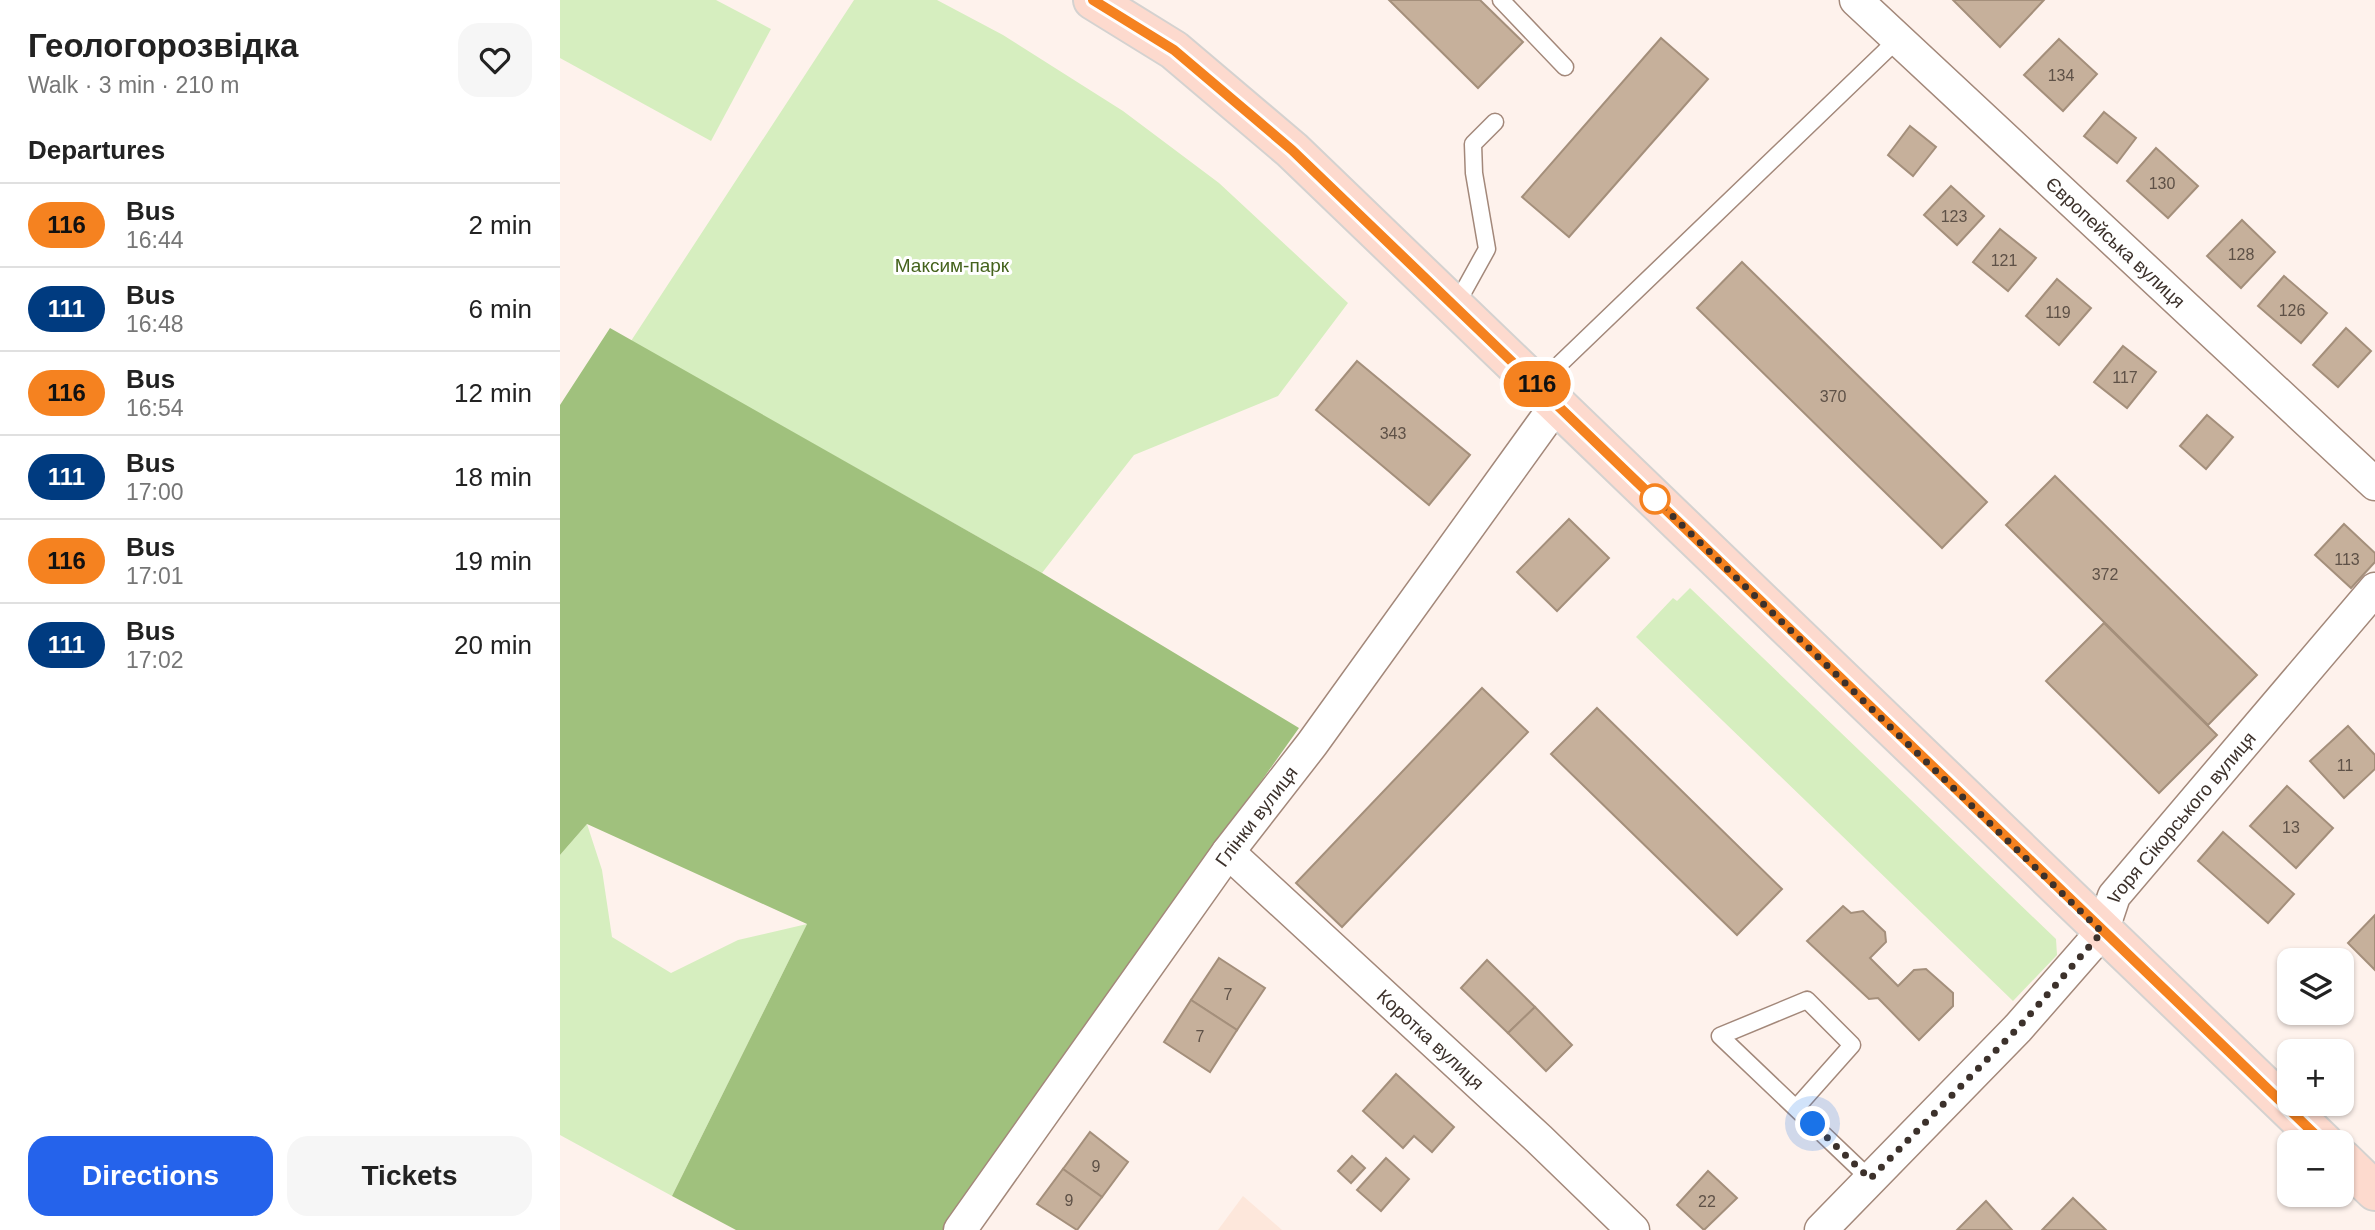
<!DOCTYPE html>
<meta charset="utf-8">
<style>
body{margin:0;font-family:Helvetica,sans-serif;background:#f6f6f6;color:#222;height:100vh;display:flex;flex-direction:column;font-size:26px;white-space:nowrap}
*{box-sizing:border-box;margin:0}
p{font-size:23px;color:#767676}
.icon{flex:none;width:38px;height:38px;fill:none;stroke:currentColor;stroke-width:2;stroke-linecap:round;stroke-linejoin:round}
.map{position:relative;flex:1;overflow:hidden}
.drawer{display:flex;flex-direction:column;background:#fff;width:560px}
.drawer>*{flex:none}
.badge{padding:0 14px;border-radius:23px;font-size:24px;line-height:46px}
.buttons{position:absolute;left:1717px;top:948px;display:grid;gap:14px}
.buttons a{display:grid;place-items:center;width:77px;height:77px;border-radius:14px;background:#fff;box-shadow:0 2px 5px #0004;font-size:35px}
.you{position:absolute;width:35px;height:35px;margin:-18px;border:5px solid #fff;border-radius:50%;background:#1a73e8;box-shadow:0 0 0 10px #1a73e833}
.map>.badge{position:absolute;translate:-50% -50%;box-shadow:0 0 0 4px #fff}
h2{padding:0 28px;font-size:26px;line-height:63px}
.round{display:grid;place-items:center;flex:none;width:74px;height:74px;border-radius:21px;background:#f6f6f6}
.headline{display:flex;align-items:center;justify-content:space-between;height:119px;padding:0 28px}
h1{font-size:33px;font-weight:700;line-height:52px}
.cta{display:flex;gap:14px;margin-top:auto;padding:14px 28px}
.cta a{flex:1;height:80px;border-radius:21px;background:#2563eb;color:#fff;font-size:28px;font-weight:700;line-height:80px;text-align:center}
.cta a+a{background:#f6f6f6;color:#222}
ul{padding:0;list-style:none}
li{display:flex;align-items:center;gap:21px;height:84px;padding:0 28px;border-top:2px solid #e0e0e0}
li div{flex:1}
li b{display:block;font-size:26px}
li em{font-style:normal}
li .badge{min-width:77px;font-weight:700;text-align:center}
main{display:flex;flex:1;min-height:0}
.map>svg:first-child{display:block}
.built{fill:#fde7db}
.green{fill:#d6eebf}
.forest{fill:#a0c17d}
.building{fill:#c6b09b;stroke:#a48f7b;stroke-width:2}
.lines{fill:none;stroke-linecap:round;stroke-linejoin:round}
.service-casing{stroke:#a3887a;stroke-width:19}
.minor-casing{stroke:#a3887a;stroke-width:35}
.primary-casing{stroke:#d4d2d0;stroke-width:42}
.service{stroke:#fff;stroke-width:16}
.minor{stroke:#fff;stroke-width:32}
.primary{stroke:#fddace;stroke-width:38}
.line-casing{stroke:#fff;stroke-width:16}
.line{stroke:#f58220;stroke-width:10}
.walk{stroke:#3c312b;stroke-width:7;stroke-dasharray:0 12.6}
.stop-dot{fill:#fff;stroke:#f58220;stroke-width:3.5}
.labels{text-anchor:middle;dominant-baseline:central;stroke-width:6;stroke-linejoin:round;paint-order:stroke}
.number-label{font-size:16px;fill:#5e5147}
.street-label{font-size:19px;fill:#3c312b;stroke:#fff}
.park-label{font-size:19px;fill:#45631d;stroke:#fff}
</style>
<main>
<section class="drawer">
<div class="headline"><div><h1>Геологорозвідка</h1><p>Walk · 3 min · 210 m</p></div><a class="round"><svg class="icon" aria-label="heart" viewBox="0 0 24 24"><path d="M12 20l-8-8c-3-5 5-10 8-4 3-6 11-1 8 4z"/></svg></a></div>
<h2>Departures</h2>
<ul>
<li><span class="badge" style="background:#f58220;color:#111">116</span><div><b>Bus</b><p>16:44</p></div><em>2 min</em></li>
<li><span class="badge" style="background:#003b80;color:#fff">111</span><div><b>Bus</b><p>16:48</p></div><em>6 min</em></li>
<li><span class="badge" style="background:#f58220;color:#111">116</span><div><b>Bus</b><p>16:54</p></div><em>12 min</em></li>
<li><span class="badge" style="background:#003b80;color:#fff">111</span><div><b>Bus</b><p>17:00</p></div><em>18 min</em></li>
<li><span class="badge" style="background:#f58220;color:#111">116</span><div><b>Bus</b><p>17:01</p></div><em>19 min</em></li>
<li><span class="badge" style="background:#003b80;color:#fff">111</span><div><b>Bus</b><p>17:02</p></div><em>20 min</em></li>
</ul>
<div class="cta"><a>Directions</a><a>Tickets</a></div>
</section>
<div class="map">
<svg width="1815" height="1230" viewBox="0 0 1815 1230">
<rect width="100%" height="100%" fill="#fef2ec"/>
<polygon class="built" points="683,1196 722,1230 658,1230"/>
<g class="green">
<polygon points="0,0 156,0 211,29 151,141 0,58"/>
<polygon points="294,0 377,0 443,35 563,111 659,183 788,303 718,396 574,455 482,573 71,341"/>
<polygon points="1130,588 1496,939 1497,955 1453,1001 1076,637 1113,598 1117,601"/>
<polygon points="27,824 42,870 52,937 111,973 178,940 247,924 112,1196 0,1135 0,855"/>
</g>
<polygon class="forest" points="50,328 482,573 739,728 383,1230 176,1230 112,1196 247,924 27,824 0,855 0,405"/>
<g class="building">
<polygon points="829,0 920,0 963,42 918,88"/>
<polygon points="1393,0 1484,0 1440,47"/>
<polygon points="1101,38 1148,79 1009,237 962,197"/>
<polygon points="1499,39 1537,74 1503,111 1464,75"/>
<polygon points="1544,112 1576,138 1557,163 1524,136"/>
<polygon points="1350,126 1376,147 1353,176 1328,155"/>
<polygon points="1596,148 1638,186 1608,218 1567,181"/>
<polygon points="1391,186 1424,216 1397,245 1364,215"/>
<polygon points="1682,220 1715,252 1681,288 1647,256"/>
<polygon points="1440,229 1476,258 1448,291 1413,262"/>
<polygon points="1182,262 1427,502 1382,548 1137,308"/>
<polygon points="1724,276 1767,313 1741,343 1698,306"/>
<polygon points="1497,279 1531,308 1499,345 1466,316"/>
<polygon points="1786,328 1811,351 1778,387 1753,365"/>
<polygon points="1563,346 1596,372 1567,408 1534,382"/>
<polygon points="797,361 910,455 869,505 756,410"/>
<polygon points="1647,415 1673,437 1646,469 1620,446"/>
<polygon points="1495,476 1697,675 1648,725 1446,525"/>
<polygon points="1009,519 1049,558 997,611 957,572"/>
<polygon points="1784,524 1815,553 1815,562 1791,588 1755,555"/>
<polygon points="1544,623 1657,735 1599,793 1486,681"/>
<polygon points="922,688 968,732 782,927 736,883"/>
<polygon points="1037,708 1222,889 1177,935 991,754"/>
<polygon points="1788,726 1815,755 1815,769 1784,798 1750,761"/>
<polygon points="1727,786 1773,828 1736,868 1690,826"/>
<polygon points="1663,832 1734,894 1708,923 1638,861"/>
<polygon points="1283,906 1291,913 1303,911 1325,932 1326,942 1310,958 1338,986 1354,970 1366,969 1393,993 1393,1006 1359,1040 1318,998 1309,999 1247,941"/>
<polygon points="1815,915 1815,970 1788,943"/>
<polygon points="659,958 705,988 677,1030 631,1000"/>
<polygon points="927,960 975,1007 948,1033 901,988"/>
<polygon points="631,1000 677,1030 650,1072 604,1042"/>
<polygon points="975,1007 1012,1045 986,1071 948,1033"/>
<polygon points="836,1074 894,1127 872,1152 854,1136 843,1148 803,1111"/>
<polygon points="530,1132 568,1162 542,1197 503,1169"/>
<polygon points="792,1156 805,1168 791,1183 778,1171"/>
<polygon points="826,1158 849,1179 821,1211 797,1190"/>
<polygon points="503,1169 542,1197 517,1230 477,1204"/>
<polygon points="1148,1171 1177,1198 1144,1230 1117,1205"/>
<polygon points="1513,1198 1546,1230 1482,1230"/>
<polygon points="1426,1201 1452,1230 1397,1230"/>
</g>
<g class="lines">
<defs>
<g id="service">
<polyline points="941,0 1005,67"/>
<polyline points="896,305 927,249 914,173 913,144 935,122"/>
<polyline points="978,385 1338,39"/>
<polyline points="1236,1108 1292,1045 1247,1000 1160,1036 1310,1179"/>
</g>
<g id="minor">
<path id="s1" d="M1296,0L1815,484"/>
<path id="s2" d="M668,852L979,1139L1073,1230"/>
<path id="s3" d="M400,1230L668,852L752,744L997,404"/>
<path id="s4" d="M1261,1230L1458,1028L1542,932L1554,896L1815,589"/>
</g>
<g id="primary">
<polyline points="533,0 614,50 732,150 1764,1143"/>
<polyline points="1782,1159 1815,1191"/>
</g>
</defs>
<use href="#service" class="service-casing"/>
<use href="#minor" class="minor-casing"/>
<use href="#primary" class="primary-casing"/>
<use href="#service" class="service"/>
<use href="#minor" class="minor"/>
<use href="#primary" class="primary"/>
</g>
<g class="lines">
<defs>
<polyline id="line" points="533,0 614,50 732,150 1764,1143"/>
</defs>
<use href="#line" class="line-casing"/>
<use href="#line" class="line"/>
<polyline class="walk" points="1095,499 1542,932 1458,1028 1310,1179 1253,1124"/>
</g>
<circle class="stop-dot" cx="1095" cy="499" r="14"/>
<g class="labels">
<g class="number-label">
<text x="1501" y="75">134</text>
<text x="1602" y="183">130</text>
<text x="1394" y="216">123</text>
<text x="1681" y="254">128</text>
<text x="1444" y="260">121</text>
<text x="1732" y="310">126</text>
<text x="1498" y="312">119</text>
<text x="1565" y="377">117</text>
<text x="1273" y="396">370</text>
<text x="833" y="433">343</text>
<text x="1787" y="559">113</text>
<text x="1545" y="574">372</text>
<text x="1785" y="765">11</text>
<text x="1731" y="827">13</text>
<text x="668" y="994">7</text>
<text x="640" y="1036">7</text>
<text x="536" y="1166">9</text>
<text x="509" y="1200">9</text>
<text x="1147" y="1201">22</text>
</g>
<g class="street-label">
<text stroke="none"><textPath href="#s1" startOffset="355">Європейська вулиця</textPath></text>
<text stroke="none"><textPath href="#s3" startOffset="509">Глінки вулиця</textPath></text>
<text stroke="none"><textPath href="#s4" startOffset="551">Ігоря Сікорського вулиця</textPath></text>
<text stroke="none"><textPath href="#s2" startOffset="276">Коротка вулиця</textPath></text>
</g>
<g class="park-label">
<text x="392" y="265">Максим-парк</text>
</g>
</g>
</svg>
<div class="buttons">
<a><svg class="icon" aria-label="layers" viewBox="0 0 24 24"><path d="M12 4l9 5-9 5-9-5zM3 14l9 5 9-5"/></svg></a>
<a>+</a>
<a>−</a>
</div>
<div class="you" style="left:1253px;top:1124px"></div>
<b class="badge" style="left:977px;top:384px;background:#f58220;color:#111">116</b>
</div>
</main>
